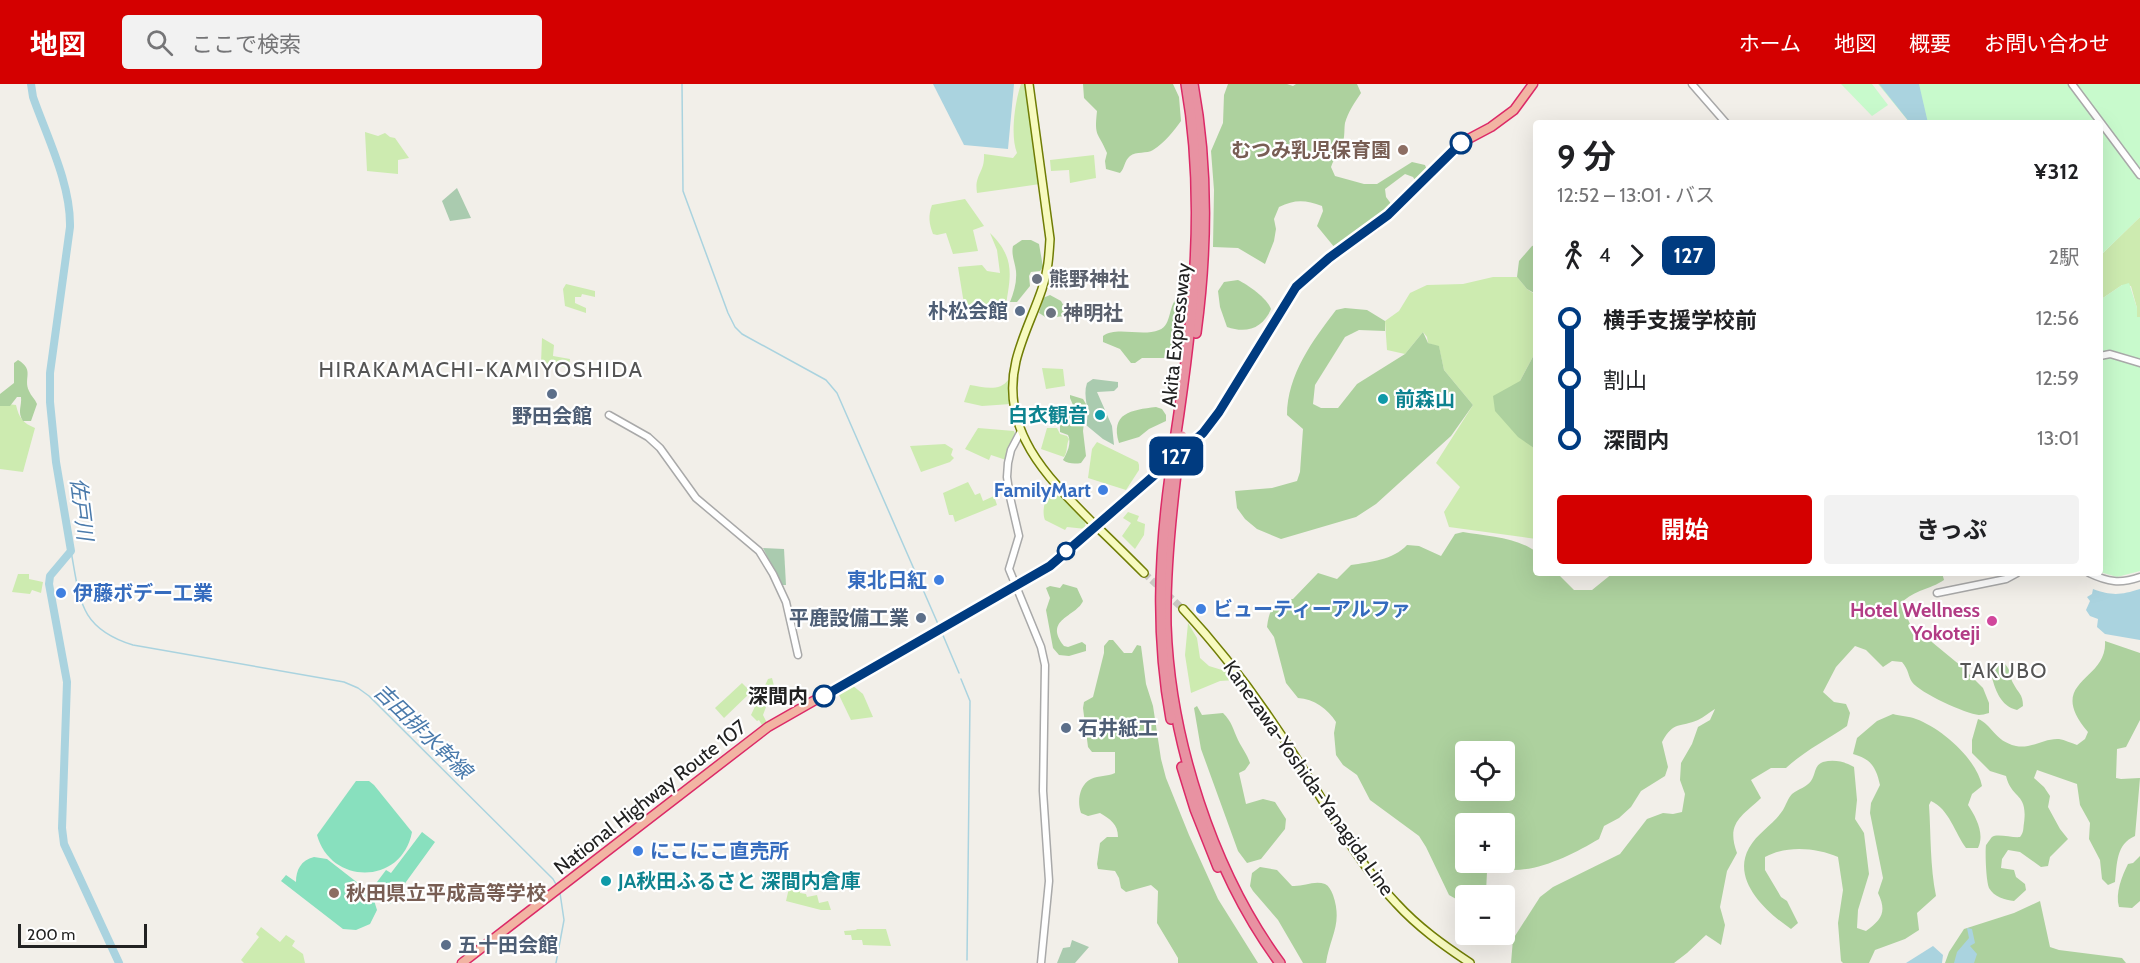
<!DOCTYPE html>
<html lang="ja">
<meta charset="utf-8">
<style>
body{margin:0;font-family:Cabin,"Noto Sans JP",sans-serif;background:#f2f2f2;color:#202124;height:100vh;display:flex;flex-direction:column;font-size:22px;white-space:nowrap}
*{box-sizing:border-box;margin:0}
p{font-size:20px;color:#757577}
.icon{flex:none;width:33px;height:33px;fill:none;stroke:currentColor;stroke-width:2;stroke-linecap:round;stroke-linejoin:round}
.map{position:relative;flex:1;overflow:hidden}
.side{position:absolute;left:1533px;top:36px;width:570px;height:456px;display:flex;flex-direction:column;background:#fff;border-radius:6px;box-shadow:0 6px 24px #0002}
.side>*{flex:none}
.badge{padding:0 12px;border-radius:9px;font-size:21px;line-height:39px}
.fabs{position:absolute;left:1455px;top:657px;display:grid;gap:12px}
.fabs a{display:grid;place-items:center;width:60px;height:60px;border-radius:6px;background:#fff;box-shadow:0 6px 24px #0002;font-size:30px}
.scale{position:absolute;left:18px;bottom:15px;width:129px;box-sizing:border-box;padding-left:6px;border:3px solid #222;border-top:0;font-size:16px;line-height:21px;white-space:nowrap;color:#222;-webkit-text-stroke:4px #fff;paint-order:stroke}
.map>.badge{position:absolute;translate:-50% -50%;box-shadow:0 0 0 3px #fff}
.legs{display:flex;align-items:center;gap:9px;height:66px;padding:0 24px;font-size:20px}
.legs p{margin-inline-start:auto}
.overview{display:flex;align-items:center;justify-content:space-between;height:102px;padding:0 24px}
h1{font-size:33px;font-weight:700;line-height:45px}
.button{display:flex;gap:12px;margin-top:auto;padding:12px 24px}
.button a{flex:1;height:69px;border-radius:6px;background:#d40000;color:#fff;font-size:24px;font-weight:700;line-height:69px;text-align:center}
.button a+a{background:#f2f2f2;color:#202124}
ul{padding:0 24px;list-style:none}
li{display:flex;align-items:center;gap:21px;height:60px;font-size:22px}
li i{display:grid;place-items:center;width:9px;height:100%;margin:0 8px;background:currentColor}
li i::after{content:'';width:15px;height:15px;margin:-8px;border:4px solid;border-radius:50%;background:#fff}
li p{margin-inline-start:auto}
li:first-child i{background:linear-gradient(#0000 50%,currentColor 0)}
li:last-child i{background:linear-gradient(currentColor 50%,#0000 0)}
header{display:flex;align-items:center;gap:36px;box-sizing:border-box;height:84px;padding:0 30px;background:#d40000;color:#fff}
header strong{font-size:28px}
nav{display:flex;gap:33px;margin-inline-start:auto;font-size:21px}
.search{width:420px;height:54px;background:#f2f2f2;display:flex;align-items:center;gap:15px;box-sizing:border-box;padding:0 21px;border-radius:6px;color:#757577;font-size:22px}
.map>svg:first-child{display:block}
.grass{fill:#cdebb0}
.forest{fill:#add19e;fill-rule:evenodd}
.cemetery{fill:#aacbaf}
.park{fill:#c8facc}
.pitch{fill:#88e0be}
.water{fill:#aad3df}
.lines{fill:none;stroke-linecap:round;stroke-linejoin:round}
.stream{stroke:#aad3df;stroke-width:1.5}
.river{stroke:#aad3df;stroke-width:8}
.secondary-tunnel{stroke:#c8c6c1;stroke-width:7;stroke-dasharray:7 3.5;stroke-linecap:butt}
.tertiary-casing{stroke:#a9a9a9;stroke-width:9}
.secondary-casing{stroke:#707d05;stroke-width:10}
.trunk-casing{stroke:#dc2a67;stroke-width:11}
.motorway-casing{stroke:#dc2a67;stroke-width:12}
.tertiary{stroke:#fff;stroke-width:6}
.secondary{stroke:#f7fabf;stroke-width:7}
.trunk{stroke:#f2b4a3;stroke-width:8}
.motorway{stroke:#e892a2;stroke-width:9}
.motorway-bridge-casing{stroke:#dc2a67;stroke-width:12;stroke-linecap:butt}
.motorway-bridge{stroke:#e892a2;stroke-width:9}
.line-1-casing{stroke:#fff;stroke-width:14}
.line-1{stroke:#003b80;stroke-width:9}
.stop-1-dot{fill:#fff;stroke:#003b80;stroke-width:3}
.education-dot{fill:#8d6e63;stroke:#fff;stroke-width:2}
.worship-dot{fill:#6b7280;stroke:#fff;stroke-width:2}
.service-dot{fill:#5c6f8a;stroke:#fff;stroke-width:2}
.culture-dot{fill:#0f9aa8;stroke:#fff;stroke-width:2}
.shop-dot{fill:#3f7fe0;stroke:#fff;stroke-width:2}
.hotel-dot{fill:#d1479c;stroke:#fff;stroke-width:2}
.labels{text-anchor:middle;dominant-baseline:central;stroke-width:4.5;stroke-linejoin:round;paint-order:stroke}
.education-label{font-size:20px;font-weight:bold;fill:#785e54;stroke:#fff;text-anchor:end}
.worship-label{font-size:20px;font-weight:bold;fill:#5b616d;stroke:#fff;text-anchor:start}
.service-label{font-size:20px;font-weight:bold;fill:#4e5e75;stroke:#fff;text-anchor:end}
.street-label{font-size:20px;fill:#222;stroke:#fff}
.culture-label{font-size:20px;font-weight:bold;fill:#0d838f;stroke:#fff;text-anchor:start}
.shop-label{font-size:20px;font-weight:bold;fill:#366cbe;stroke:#fff;text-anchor:start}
.hotel-label{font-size:20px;font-weight:bold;fill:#b23c85;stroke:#fff;text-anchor:end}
.stop-label{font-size:20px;font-weight:bold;fill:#222;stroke:#fff;text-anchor:end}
.water-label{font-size:21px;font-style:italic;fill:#4a7aab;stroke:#fff}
.neighbourhood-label{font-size:21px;letter-spacing:1.5px;fill:#555;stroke:#fff}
.quarter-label{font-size:22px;letter-spacing:1.5px;fill:#555;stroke:#fff}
</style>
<header>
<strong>地図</strong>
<div class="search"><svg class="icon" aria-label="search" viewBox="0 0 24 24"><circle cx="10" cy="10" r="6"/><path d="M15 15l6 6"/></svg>ここで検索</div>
<nav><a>ホーム</a><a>地図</a><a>概要</a><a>お問い合わせ</a></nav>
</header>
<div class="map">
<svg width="2140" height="879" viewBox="0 0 2140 879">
<rect width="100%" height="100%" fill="#f2efe9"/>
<g class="grass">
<path d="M1021,0H1026L1040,100L977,109C974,90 985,89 984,70L1013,74L1017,69C1010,52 1015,17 1021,0Z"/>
<polygon points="365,48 378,52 385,49 390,53 395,54 409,74 398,76 398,90 367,87"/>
<polygon points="1094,71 1096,94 1070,99 1069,86 1051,87 1050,76"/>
<path d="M965,115L984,142L973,146L978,167L953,170L946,149L937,151L933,150C929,139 928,132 932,121Z"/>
<polygon points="2140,133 2140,233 2136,234 2137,224 2131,202 2122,201 2100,216 2100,172"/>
<path d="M990,149C1017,175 1010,194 1005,227L966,222L963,214L958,183L982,181L987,187L1000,189L997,166Z"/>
<polygon points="1493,193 1517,193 1527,205 1536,211 1536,267 1520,297 1534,364 1536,363 1536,455 1449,443 1444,428 1460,403 1436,379 1473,321 1444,286 1439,263 1428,259 1427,253 1423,248 1405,270 1387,266 1385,237 1399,227 1410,209 1427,201 1463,200"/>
<polygon points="566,200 595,207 595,213 582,210 581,213 575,213 575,219 586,224 586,229 565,222 563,205"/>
<polygon points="542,254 554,261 553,272 570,275 569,284 541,279"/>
<polygon points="1042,284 1063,285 1065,302 1046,305"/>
<path d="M1008,296H1010L1011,320L982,322L964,318L970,301C982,303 1000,308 1008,296Z"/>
<path d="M0,319L16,321C19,334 23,339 35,344L23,388L0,385Z"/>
<polygon points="978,344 1014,347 1016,352 1006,376 991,371 989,376 965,365"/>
<path d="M1047,344H1057L1060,350L1067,352L1069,355C1066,361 1068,367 1064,373L1041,365Z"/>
<polygon points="1097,358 1138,378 1139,381 1139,386 1126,406 1088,394 1092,365"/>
<polygon points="945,360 953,365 951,371 954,374 950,378 921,388 910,362"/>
<polygon points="968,398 975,411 980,409 983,417 994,412 997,421 955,438 953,431 949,431 943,409"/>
<path d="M1053,403L1085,438L1086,445L1067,443L1065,446L1045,436C1041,426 1046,411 1053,403Z"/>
<polygon points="1128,428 1139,432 1137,437 1145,440 1144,451 1135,465 1122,452 1131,439 1123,434"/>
<polygon points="18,490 29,490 29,495 43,498 41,509 32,506 30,510 12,508"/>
<polygon points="1188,539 1197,554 1200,574 1209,582 1222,586 1226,583 1236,596 1220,597 1191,609 1185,571"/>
<polygon points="772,594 774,602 763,631 768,641 763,643 759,636 757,637 751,631 768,595"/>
<polygon points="742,599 751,608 724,634 715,624"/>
<polygon points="852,601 863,610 873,633 851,636 838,609"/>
<polygon points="789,804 800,806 800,809 806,810 807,813 817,811 819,819 828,817 831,826 821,826 786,817"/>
<polygon points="261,843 280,858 286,851 295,857 292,862 303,870 305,879 244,879 241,876 259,853 256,850"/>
<polygon points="857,845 886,845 891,862 863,861 862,856 852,856 851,851 845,851 844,847 856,846"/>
</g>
<g class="forest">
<path d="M1083,0H1173L1179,13L1181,37C1174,47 1164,59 1153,66C1147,70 1136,67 1130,72C1124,77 1125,84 1120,89L1106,85L1105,77L1107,69C1098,47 1094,54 1097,27L1084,14Z"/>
<path d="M1228,0H1287L1293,2L1296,0H1357L1361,9C1355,18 1348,28 1345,39C1344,45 1345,51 1343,58C1340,67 1334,74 1331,83L1335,92L1364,100H1377L1412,78L1425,81L1427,86L1416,98L1413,93L1405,90L1385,105L1386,113L1392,121L1381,132L1335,164L1317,142L1323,127L1322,122C1306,116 1295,115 1279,123L1274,135L1276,145L1274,157L1265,180L1238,164L1213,163L1214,106L1211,67L1223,39L1224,11Z"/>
<path d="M1022,156H1031L1039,160L1043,183L1040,187L1031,188L1029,192L1030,202L1017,218H1010C1014,208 1017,198 1016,187C1015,178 1011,171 1013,162Z"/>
<polygon points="1536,161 1536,210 1527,205 1517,193 1519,177 1532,162"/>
<path d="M1238,196C1248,201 1267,214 1271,225C1263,244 1247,250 1227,243L1220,223L1218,207L1224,198Z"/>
<polygon points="1050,211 1061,217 1066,226 1065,232 1047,234 1039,229 1043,214"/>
<path d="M1180,211L1184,214C1183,232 1183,262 1170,274H1142L1135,279H1131L1120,265L1103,258V252C1116,242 1142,253 1159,246C1173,241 1167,220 1180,211Z"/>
<path d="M1345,224L1367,226L1385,237V247L1359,246L1345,253L1315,301L1313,320L1321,324H1338L1357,300L1405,270L1423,248L1428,259L1439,262L1444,286L1473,321L1451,352L1376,420L1356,433L1281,455L1257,445L1245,435L1237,424L1235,407L1272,404L1297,397L1300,388L1303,345L1287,331C1287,291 1313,256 1336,226Z"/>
<polygon points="1536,267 1536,363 1534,364 1518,353 1495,327 1493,312 1520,297"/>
<path d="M18,276C35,286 23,294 29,307C31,312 35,315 37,320L31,337H23C17,328 22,322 21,313H17L10,322H0V310L14,299V279Z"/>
<path d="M1070,311L1083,315L1086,320L1083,347L1086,372L1081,379C1075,380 1068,380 1063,376C1067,369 1072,359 1068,351L1060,348V325L1072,323L1073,321L1070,314Z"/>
<path d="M1156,323L1162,325L1166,331V337L1149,345L1139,353L1119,359C1110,329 1131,326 1156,323Z"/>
<path d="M1463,448C1486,452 1517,453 1536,468V489H1557L1574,506H1592L1613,489H1942L1944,496C1929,506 1916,505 1901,519L1910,540L1961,582L1983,604L1989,619V629C1985,630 1982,631 1979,631C1966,630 1920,609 1912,598C1908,592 1909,586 1902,578L1892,577L1883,583L1866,566L1855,562L1836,583L1823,608L1834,618L1846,620L1850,629L1847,642C1827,656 1804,667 1786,684H1771L1751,696L1761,714C1741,733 1726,739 1737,769L1727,787L1720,823L1725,841L1721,861L1706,851L1687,869L1674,879H1511L1513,855L1540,813L1553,803L1620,770L1647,735L1663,729L1673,730L1682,728L1685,710L1680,696L1681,679L1692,660L1698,643L1710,636L1715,625C1710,628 1704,633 1698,636C1680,644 1674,636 1662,658L1668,683L1665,692L1641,707L1631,723L1619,734L1604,742L1599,755C1575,769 1543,786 1514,786L1510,779L1509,749L1505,746L1504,740H1466V778L1490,779L1491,784L1487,788L1486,808L1480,811L1466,812L1465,815H1456L1449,811L1426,763L1419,752L1370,716L1357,691L1343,681L1336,671L1334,649L1336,638C1328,625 1314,615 1298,614L1286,599L1274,553L1267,543C1269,526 1274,514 1293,515L1318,489L1337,495L1351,481C1370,478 1393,476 1407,461L1419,462L1441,472L1455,450ZM1466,668H1504V706H1466Z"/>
<path d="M1063,500L1077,504L1083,517C1076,533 1043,535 1064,562L1068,563L1082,558L1086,561V567L1069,572L1059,571L1053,564L1046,526L1050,514L1046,504L1050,502L1060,504Z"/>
<path d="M1109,556H1113L1124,569H1132L1137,561L1141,562L1146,600L1153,622L1161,675L1166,694L1189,751L1218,815L1258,879H1178V874L1157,839L1158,807L1151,801L1126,808L1121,804L1119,794L1115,787L1098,785L1097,780L1100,759L1107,753H1118C1118,740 1110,735 1100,729L1088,732L1081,729C1077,718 1079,701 1091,695C1099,691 1107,693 1115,689V668H1092L1088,663L1083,624L1084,618L1093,613L1104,569V562Z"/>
<path d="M2105,557L2140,569V636L2126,663L2117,665L2116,694L2121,695L2140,694L2135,752C2116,760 2117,780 2115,798L2108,801L2102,795L2100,776L2089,755L2090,739L2080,721L2077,700L2037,686L2034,694L2044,703L2050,712L2048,723L2060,745L2068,755L2050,773L2048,782L2041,783L2020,768L2008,766L2002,775L2001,784L2014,786L2016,793L2025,800L2026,806L2014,817C2005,816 1994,813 1989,804C1986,797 1985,768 1986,761C1987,760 1991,754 1992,753C1997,749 2012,754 2020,753C2024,748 2023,745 2024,739C2028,708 2012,716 2006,692L1990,687L1972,669V656L1978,635C1992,640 1994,657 2016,662C2032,665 2044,654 2059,655C2065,656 2071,659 2077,661L2085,655L2088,648C2044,596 2108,598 2105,557Z"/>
<path d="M2000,580H2005C2013,590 2009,591 2013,599C2018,609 2023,610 2023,622L2017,626C2000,622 1995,605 1991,590Z"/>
<path d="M1197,622L1202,631L1223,629C1232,638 1233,645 1238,656C1242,664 1247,670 1250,679L1245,686L1239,689L1246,720L1263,715L1275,718L1286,735L1285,745L1261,775L1247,779L1238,767L1201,665L1194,624Z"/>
<path d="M1893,630C1900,632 1909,632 1916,635C1941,644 1977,675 1982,702L1972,710L1968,721C1976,733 1985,750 1978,764H1966C1955,749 1949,725 1931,717L1929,721C1931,752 1930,782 1936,812L1917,829L1919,846L1905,855L1875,866L1869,879H1843L1841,877L1838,839L1843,806L1838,773C1817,764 1787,761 1765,773V786L1781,813L1787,817L1798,839L1791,845C1766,828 1731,796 1749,764C1758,748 1774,740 1783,726C1786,721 1788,714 1792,710C1798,705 1807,703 1811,697C1816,690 1814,681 1823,678C1835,675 1845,678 1854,683L1857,716L1855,735L1864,749L1869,790L1858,826L1857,844L1866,847C1882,835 1887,828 1878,809L1883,794L1870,729L1871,719L1880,701C1876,683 1871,675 1853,670L1857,654L1877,637Z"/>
<path d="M2140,772V817L2132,824L2119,823C2115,809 2122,792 2128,780L2133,779Z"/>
<path d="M1260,783L1277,786L1292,802C1303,803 1314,796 1325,800C1329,802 1331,806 1333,811C1343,840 1330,852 1326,879H1303L1278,836L1253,807L1250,802L1252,789Z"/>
<polygon points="2040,817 2050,863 2059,866 2122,874 2126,879 1945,879 1949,868 1964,845 2014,829"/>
</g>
<g class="cemetery">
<polygon points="457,104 471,134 450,137 442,117"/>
<path d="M1093,295L1118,298V303L1114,307L1097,308L1112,342L1114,361L1103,355L1086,341C1091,326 1082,313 1087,299Z"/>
<polygon points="763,464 784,465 786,501 781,501"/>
<polygon points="1072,856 1089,863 1075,879 1057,879 1063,864 1070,863"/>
</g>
<g class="park">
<polygon points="1841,0 1872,0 1888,21 1872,32"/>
<polygon points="1878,0 2140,0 2140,133 2100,172 2100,39 1910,39"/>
<polygon points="2129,199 2137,224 2137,233 2140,233 2140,487 2117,493 2100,488 2100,216 2122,201"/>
</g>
<g class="pitch">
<path d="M356,697H369L374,701L412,748C402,801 331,802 317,751Z"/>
<polygon points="422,748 435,758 390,820 371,806 386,786 391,789"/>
<path d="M314,773L327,775L372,810L377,826L370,840L356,846L343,845L281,797L286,791L296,798C296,786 301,776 314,773Z"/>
</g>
<g class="water">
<polygon points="933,0 1014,0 1008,65 964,61"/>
<polygon points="1879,0 1919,0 1928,39 1910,39"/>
<path d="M2093,505C2112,512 2121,511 2140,505V556L2105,550L2097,543L2098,535L2090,532L2086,526L2090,517L2087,513L2092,510Z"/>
<polygon points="1967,844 1972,845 1975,859 1970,862 1977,870 1974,879 1954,879 1957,868 1969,854"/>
<polygon points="1933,862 1943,871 1942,879 1906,879"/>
</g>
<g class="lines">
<g class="stream">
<polyline points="682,0 683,107 728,229 735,243 742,250 826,296 837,309 938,540"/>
<path d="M71,467C80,516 79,544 133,561L344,598L358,604L369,612L553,795L557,802"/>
<polyline points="942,549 959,589"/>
<polyline points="961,595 970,617 967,876"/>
<polyline points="556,879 564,836 560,809"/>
</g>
<path class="river" d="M31,0L33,13C47,53 71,100 70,143L50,289V318L56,378L71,467L50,492L49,500L67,598L62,744L64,760L119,879"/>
<polyline class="secondary-tunnel" points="1144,489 1183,525"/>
<defs>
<g id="tertiary">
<polyline points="1692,0 1726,39"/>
<polyline points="2072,0 2140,91"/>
<polyline points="2100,272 2110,270 2140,279"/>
<polyline points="609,331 648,353 660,364 696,414 759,467 773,490 786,518 798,571"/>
<polyline points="1021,347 1011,366 1008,379 1007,393 1010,413 1019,452 1009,485 1041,563 1045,581 1043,707 1049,797 1041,879"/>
<path d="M2089,489C2108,498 2120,500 2140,493"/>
<polyline points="1937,509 2006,495 2017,489"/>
</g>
<g id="secondary">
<path d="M1029,0L1050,155C1049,172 1048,188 1042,205C1034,229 1022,252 1016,277C999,348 1050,396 1095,441C1112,457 1128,473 1144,489"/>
<path d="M1183,525C1226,571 1264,623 1298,677C1327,722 1359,781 1396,819C1418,843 1443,861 1470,879"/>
</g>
<polyline id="trunk" points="462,879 768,643 1050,482 1203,349 1219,328 1296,203 1329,174 1375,142 1400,119 1459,60 1491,43 1514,26 1533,0"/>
<g id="motorway">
<path d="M1193,0C1208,81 1207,167 1196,249"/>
<path d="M1175,356C1193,238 1207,119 1186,0"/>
<path d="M1176,390C1170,440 1165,490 1166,541C1170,654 1212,787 1280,879"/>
<path d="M1170,392C1159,473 1156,553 1171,635"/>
<polyline points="1182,683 1195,725 1218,783"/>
</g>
</defs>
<use href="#tertiary" class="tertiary-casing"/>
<use href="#secondary" class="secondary-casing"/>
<use href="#trunk" class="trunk-casing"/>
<use href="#motorway" class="motorway-casing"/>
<use href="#tertiary" class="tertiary"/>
<use href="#secondary" class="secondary"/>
<use href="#trunk" class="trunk"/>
<use href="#motorway" class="motorway"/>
<defs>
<g id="motorway-bridge">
<polyline points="1176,390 1182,352"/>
<polyline points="1170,392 1173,368"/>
</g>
</defs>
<use href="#motorway-bridge" class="motorway-bridge-casing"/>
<use href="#motorway-bridge" class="motorway-bridge"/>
</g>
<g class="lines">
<defs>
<polyline id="line-1" points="824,612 1050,482 1203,349 1219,328 1296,203 1329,174 1388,131 1461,59"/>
</defs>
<use href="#line-1" class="line-1-casing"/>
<use href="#line-1" class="line-1"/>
</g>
<g class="stop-1-dot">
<circle cx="1461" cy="59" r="10"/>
<circle cx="1066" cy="467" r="8"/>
<circle cx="824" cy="612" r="10"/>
</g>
<g class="education-dot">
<circle cx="1403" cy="66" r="6"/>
<circle cx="334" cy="809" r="6"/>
</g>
<g class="worship-dot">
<circle cx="1037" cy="195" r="6"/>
<circle cx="1051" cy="229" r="6"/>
</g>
<g class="service-dot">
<circle cx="1020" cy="227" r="6"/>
<circle cx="552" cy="310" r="6"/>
<circle cx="921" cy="534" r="6"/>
<circle cx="1066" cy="644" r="6"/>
<circle cx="446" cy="861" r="6"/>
</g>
<g class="culture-dot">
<circle cx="1383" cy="315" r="6"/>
<circle cx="1100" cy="331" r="6"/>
<circle cx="606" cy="797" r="6"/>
</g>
<g class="shop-dot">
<circle cx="1103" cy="406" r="6"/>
<circle cx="939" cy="496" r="6"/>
<circle cx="61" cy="509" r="6"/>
<circle cx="1201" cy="525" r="6"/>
<circle cx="638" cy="767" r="6"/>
</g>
<circle class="hotel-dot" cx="1992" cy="537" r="6"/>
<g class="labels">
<g class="education-label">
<text x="1391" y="66">むつみ乳児保育園</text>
<text x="346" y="809" text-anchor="start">秋田県立平成高等学校</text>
</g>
<g class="worship-label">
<text x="1049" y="195">熊野神社</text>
<text x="1063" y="229">神明社</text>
</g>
<g class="service-label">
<text x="1008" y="227">朴松会館</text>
<text x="552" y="332" text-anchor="middle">野田会館</text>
<text x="909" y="534">平鹿設備工業</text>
<text x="1078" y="644" text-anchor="start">石井紙工</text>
<text x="458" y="861" text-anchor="start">五十田会館</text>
</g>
<g class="street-label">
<text transform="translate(1176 251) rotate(-84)">Akita Expressway</text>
<text transform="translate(1309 694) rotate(55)">Kanezawa-Yoshida-Yanagida Line</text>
<text transform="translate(650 713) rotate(-38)">National Highway Route 107</text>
</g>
<g class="culture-label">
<text x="1395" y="315">前森山</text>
<text x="1088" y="331" text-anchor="end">白衣観音</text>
<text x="618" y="797">JA秋田ふるさと 深間内倉庫</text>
</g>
<g class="shop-label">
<text x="1091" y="406" text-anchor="end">FamilyMart</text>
<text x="927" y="496" text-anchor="end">東北日紅</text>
<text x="73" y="509">伊藤ボデー工業</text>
<text x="1213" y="525">ビューティーアルファ</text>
<text x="650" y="767">にこにこ直売所</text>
</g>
<g class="hotel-label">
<text x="1980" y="526">Hotel Wellness<tspan x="1980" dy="23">Yokoteji</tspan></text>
</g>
<g class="stop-label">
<text x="808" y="612">深間内</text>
</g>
<g class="water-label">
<text transform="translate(82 425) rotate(83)">佐戸川</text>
<text transform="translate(423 647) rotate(44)">吉田排水幹線</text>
</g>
<g class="neighbourhood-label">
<text x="2004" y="586">TAKUBO</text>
</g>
<g class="quarter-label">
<text x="481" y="285">HIRAKAMACHI-KAMIYOSHIDA</text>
</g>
</g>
</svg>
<div class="fabs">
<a><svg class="icon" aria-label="locate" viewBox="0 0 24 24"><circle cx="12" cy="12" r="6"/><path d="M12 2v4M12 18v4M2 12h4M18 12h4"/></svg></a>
<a>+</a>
<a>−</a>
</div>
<div class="scale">200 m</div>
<b class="badge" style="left:1176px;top:372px;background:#003b80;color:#fff">127</b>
<section class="side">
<div class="overview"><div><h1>9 分</h1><p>12:52 – 13:01 · バス</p></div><b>¥312</b></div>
<div class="legs"><svg class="icon" aria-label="walk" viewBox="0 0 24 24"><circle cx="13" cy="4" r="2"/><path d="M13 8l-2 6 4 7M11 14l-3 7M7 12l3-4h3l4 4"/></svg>4<svg class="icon" aria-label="forward" viewBox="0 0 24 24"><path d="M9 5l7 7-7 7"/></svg><b class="badge" style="background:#003b80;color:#fff">127</b><p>2駅</p></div>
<ul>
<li><i style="color:#003b80"></i><b>横手支援学校前</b><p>12:56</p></li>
<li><i style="color:#003b80"></i><span>割山</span><p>12:59</p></li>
<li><i style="color:#003b80"></i><b>深間内</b><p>13:01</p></li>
</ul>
<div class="button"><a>開始</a><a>きっぷ</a></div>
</section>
</div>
